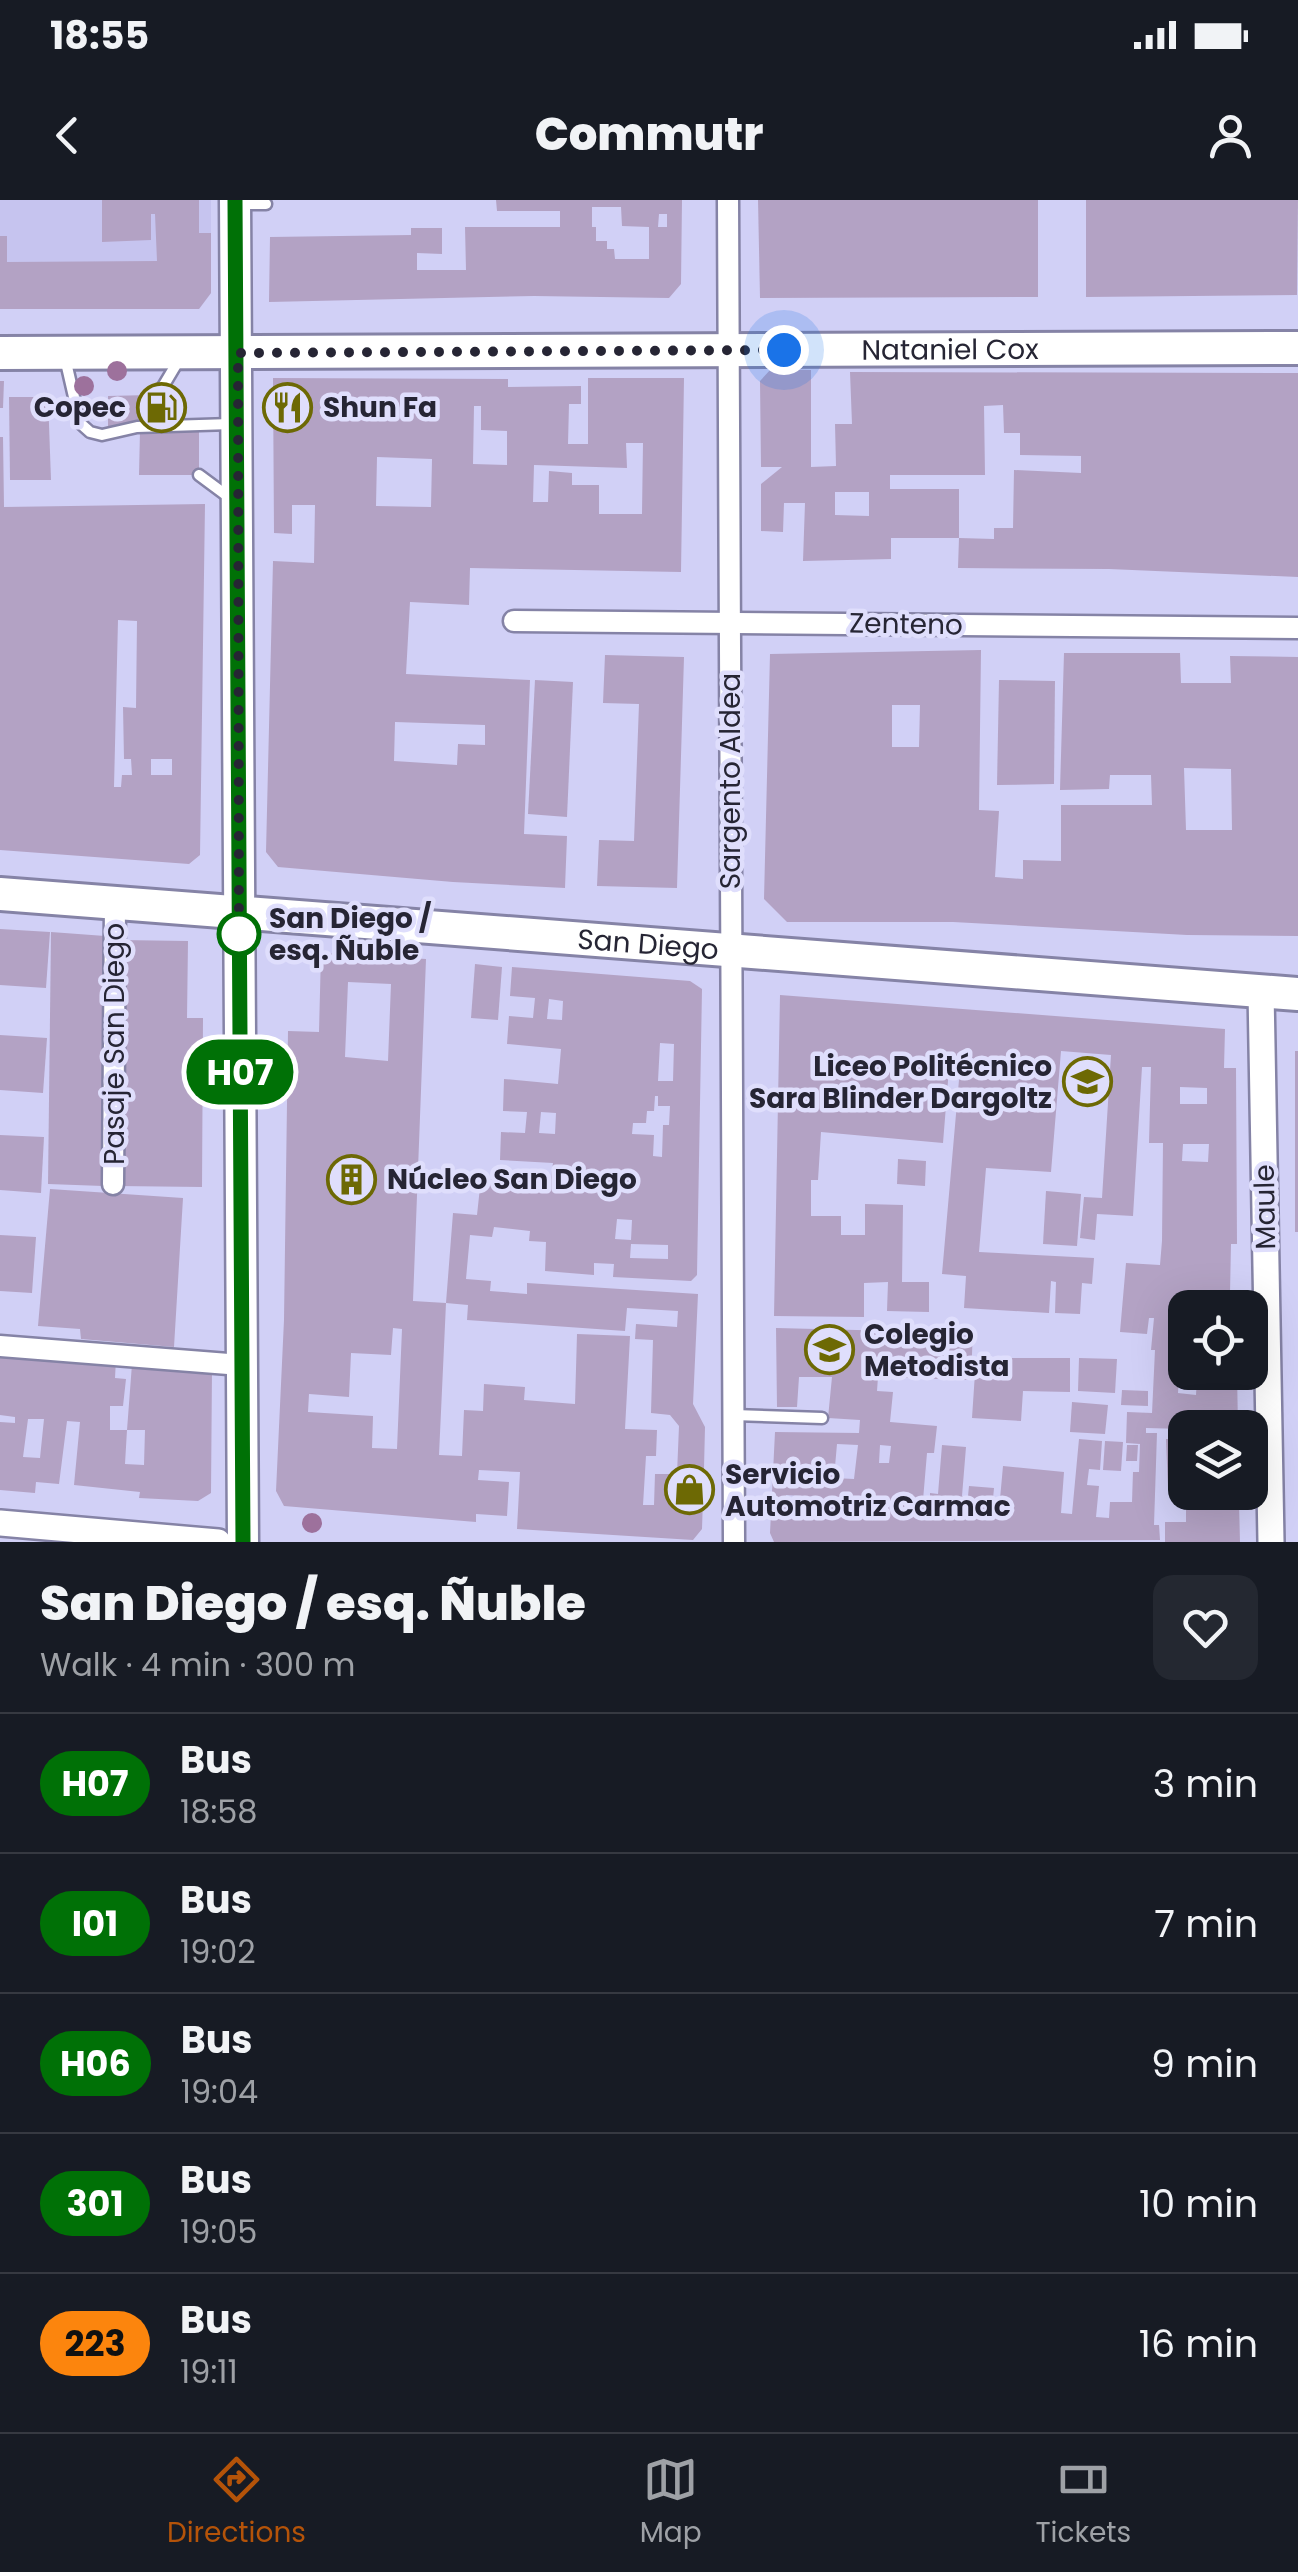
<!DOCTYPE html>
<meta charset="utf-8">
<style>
body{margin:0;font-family:Poppins,sans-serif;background:#242831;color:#f1f3f6;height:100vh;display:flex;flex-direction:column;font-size:38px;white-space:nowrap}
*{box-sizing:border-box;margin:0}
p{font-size:32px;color:#9ea1a6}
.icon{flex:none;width:55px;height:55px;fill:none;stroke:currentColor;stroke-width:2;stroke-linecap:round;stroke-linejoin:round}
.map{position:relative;height:1342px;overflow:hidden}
.details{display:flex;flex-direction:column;background:#171b24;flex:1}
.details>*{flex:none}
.badge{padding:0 20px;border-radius:32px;font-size:35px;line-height:65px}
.fabs{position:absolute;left:1168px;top:1090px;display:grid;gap:20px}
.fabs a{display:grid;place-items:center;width:100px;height:100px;border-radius:20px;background:#171b24;box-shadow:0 10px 40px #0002;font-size:50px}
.you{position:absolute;width:50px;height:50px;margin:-25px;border:8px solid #fff;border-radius:50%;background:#1a73e8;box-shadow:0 0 0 15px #1a73e833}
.map>.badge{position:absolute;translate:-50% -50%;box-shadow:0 0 0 5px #fff}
.round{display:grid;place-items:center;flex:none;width:105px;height:105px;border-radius:20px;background:#242831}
.summary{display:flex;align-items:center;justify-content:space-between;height:170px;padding:0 40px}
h1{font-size:48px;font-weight:800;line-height:75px}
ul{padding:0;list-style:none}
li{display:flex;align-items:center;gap:30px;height:140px;padding:0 40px;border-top:2px solid #363941}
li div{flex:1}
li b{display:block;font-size:38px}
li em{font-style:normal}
li .badge{min-width:110px;font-weight:700;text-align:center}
.status{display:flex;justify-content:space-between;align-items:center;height:70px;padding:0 50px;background:#171b24;direction:ltr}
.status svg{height:28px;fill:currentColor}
header{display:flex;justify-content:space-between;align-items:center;height:130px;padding:0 40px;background:#171b24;font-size:45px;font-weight:800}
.tabs{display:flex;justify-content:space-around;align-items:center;height:140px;border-top:2px solid #363941;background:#171b24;font-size:28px;color:#9ea1a6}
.tabs a{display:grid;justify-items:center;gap:5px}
.tabs .active{color:#b45309}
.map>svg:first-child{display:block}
.built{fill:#c6c4ef}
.building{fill:#b3a2c4;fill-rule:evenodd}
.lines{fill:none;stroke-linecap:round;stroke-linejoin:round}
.service-casing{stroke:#8583a6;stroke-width:15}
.minor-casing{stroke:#8583a6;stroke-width:25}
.tertiary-casing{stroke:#8583a6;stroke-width:30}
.secondary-casing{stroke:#8583a6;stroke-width:35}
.primary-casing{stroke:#8583a6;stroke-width:38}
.service{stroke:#fff;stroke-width:10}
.minor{stroke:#fff;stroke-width:20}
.tertiary{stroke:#fff;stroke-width:25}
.secondary{stroke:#fff;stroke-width:30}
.primary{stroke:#fff;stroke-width:32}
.tree{fill:#9d719c}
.line-casing{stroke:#fff;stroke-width:22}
.line{stroke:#007106;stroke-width:15}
.walk{stroke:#262534;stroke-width:10;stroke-dasharray:0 18}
.stop-dot{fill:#fff;stroke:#007106;stroke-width:5}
.labels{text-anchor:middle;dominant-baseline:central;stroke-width:9;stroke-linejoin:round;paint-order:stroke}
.street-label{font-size:28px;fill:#262534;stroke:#dfdefc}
.poi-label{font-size:28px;font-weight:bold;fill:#262534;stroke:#dfdefc;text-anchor:start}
.stop-label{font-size:28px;font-weight:bold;fill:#262534;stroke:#dfdefc;text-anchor:start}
</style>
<div class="status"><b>18:55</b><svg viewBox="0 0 49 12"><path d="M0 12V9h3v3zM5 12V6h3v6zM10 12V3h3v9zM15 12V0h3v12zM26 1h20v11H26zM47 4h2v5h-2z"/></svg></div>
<header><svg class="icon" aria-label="back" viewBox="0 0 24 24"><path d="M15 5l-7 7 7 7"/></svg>Commutr<svg class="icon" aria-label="person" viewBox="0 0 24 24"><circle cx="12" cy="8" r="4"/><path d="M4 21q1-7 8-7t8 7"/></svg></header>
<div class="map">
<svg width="1298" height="1342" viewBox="0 0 1298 1342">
<rect width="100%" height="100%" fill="#d1d0f6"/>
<polygon class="built" points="0,0 211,0 211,93 199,109 0,109"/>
<g class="building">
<polygon points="102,0 199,0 199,33 211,33 211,93 199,109 0,109 0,36 7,36 7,62 157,61 155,14 151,14 151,40 102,42"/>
<path d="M496,0H682L681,84L669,98L534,96L269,102L270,37L411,35V28H442V54L417,53V70H466L465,27H560V11H497ZM592,7H621L622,26L649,27V59H615L614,49H607V41H596V27H592ZM659,14H667V27H658Z"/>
<polygon points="758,0 1038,0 1038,97 760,98"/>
<polygon points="1086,0 1298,0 1297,95 1086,97"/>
<path d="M771,169L811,170V267L836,266L835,224H852L850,172L1298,173V377L1109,369L958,368L959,338L994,339V328H1013L1014,270L1081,273V256L1020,255V233H1004L1003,205L984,206L985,275H890V289H959V338H891V359L803,361L805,303H784L783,332L761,331V284L782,267H761L760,181ZM835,292H869V316L835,315Z"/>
<path d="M273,178L508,179V187L581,186V204H569L568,244H588V178H684L681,372L470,368L469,405L410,402L406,474L530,480L524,634L567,636L565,688L453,682L278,667L266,652L273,361L314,363L315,305H292V334L274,333ZM474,206H481V230L507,231V265L473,264ZM626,243H643L642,314H599V285H572V273L549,271L548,302H533L534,265L627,268ZM377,257L432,259L431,307L376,306ZM395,522L485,525V545L458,544L457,565L394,561Z"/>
<polygon points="0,181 4,181 3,208 0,208"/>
<polygon points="149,195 150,226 108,227 108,196"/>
<polygon points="9,197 48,197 51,280 10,280"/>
<polygon points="140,231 199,231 199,275 139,275"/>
<path d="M0,237H3L4,307L205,304L200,655L189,664L0,650ZM118,420L137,421L136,508L123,507L124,559H131L132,575H122L121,587H114ZM151,559H172V575H151Z"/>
<path d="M981,450L979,610L999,611L995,677L1023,679V660L1061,661V605H1152L1151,575H1110L1109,589L1060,590L1064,453H1180L1181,483H1231L1230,456L1298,457V736L1187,735L953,722H787L764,699L770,454ZM892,505H920L919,547H892ZM1184,568L1231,569L1232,630H1186Z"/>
<polygon points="605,455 684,457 677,688 597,686 599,640 634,641 639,504 603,503"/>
<polygon points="535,480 573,482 567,617 528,614"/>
<polygon points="999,480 1055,481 1054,584 997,585"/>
<polygon points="0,729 50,732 46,788 0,785"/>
<polygon points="51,732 105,736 103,986 48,984"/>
<polygon points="120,740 188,741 187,818 203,818 202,987 118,986"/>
<path d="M321,753L426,759L413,1101L446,1103L439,1255L462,1256L464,1210L483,1211L484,1184L525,1187L524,1200L575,1204L577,1134L630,1136L625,1229L657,1230L656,1256H646L643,1305H654L655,1274H677L679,1226L670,1215L651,1213L653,1140L635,1139L636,1124L677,1127L678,1111L627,1108L625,1131L467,1120L468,1105L446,1103L453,1013L477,1015L481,978L550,984L553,963L500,960L501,932L525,933L527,912L503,911L504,879L558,884L561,849L507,844L509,816L533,818L535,798L510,796L512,767L690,781L702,789L697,1075L691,1081L613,1077L614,1064L594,1063V1075L545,1071L546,1042L529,1041L530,1031L494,1027L492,1037L470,1035L466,1079L491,1081L490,1091L527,1094V1083L698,1094L693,1204L705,1227L704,1268L702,1329L693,1340L517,1329L520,1272L479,1270L478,1280L509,1282L507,1316L476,1314V1322L284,1306L276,1291L284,1120L288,831L319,832ZM348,782L391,784L388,861L345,857ZM549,799L563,801L562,820L547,819ZM660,843L674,844L673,881H658ZM655,896H658V906H670L669,925H663L662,957L653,956L654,935L632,934L633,923H646L647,911H654ZM541,912L556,913L555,934L539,933ZM617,1019L632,1020L631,1040L615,1039ZM631,1044L668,1045V1059L630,1058ZM393,1128L402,1129L397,1249L372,1248L373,1216L308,1212L309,1194L349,1197L351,1153L391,1155Z"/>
<polygon points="475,764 502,767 498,820 471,818"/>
<path d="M780,795L1225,829L1224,868H1236L1237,1044H1231L1230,1093H1226V1108H1185V1172H1237L1238,1228H1195V1215H1184L1183,1229L1146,1228V1233H1157L1154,1325H1159L1160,1340L774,1342L770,1333L775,1232L859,1233L860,1220L828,1218L832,1177H799L797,1207H777L776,1128L937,1132V1126L973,1128L971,1180L878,1177L877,1191L893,1192L890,1222L937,1226L934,1253H927L923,1300L930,1301V1293L938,1294L942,1245L966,1247L962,1296H968L969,1286L994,1288L992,1310H999L1003,1266L1064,1272L1061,1313L1072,1314L1079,1239L1102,1241L1100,1270L1089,1269L1087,1285L1099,1286L1096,1317L1109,1318L1110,1302H1132L1133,1272H1139L1140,1244L1126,1243L1127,1212L1152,1213L1155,1150H1151L1154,1118H1149L1147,1134L1120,1132L1126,1063L1160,1065L1162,1041L1163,943H1149L1151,867H1142L1133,1016L1097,1014L1095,1040L1080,1038L1084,997L1102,998L1111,855L1061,851L1051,972L986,968L979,1052L1094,1058L1092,1084L1082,1083L1080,1114L1055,1113L1056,1082L1051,1081L1049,1113L964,1108L966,1076L942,1074L961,857L950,856L943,943L821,932L818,980H811V1016H841V1035H865V1004L903,1005L902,1082H929V1112L887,1111L888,1082L864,1083V1117L774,1116ZM1180,887L1207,888V904H1180ZM1183,944H1209L1208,962L1182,961ZM1179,1176L1197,1177L1196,1195L1178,1193ZM837,1244L858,1245L854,1279L834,1278ZM880,1245L891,1246L889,1263H879ZM786,1295L814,1297V1302L785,1299Z"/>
<polygon points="0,835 47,838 43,893 0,890"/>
<rect x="1295" y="851" width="3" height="181"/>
<polygon points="0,935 44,937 41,993 0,990"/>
<polygon points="898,959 926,961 925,986 897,984"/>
<polygon points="50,989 183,998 174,1147 81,1139 80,1129 38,1126"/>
<polygon points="1046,991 1081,994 1077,1046 1043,1044"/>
<polygon points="0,1035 36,1037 32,1093 0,1091"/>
<path d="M0,1150L116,1159L115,1178L126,1179L123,1206H110V1230H127L132,1164L212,1169L211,1293L198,1301L139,1298L140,1292L74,1285L80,1222L67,1221L59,1284L36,1282L35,1293L0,1290V1222L15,1223V1217L0,1215ZM28,1219H44L40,1258L23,1257ZM127,1230H145L144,1265L125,1264Z"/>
<polygon points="976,1158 1070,1158 1070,1192 1023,1191 1021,1221 972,1218"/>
<polygon points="1079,1158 1117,1159 1115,1193 1078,1191"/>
<polygon points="1122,1190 1148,1191 1148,1206 1121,1205"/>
<polygon points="1072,1202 1108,1205 1105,1234 1070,1232"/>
<polygon points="1166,1239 1185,1239 1185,1293 1174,1294 1168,1289"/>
<polygon points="1105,1241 1123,1242 1121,1271 1103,1270"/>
<polygon points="1127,1245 1138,1245 1137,1261 1126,1261"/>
<polygon points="1239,1303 1240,1342 1165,1342 1165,1322 1186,1322 1186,1306"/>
</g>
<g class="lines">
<defs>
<g id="service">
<polyline points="237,4 266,4"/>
<polyline points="65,158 80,223 90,232 102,235 137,227 231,224"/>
<polyline points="149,210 180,158"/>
<polyline points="199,275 230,298"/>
<polyline points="734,1215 822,1218"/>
</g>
<g id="minor">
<polyline points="728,0 734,1342"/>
<polyline points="514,421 1298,428"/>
<polyline points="113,984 115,703"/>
<polyline points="0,1146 241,1165"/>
</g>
<g id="tertiary">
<polyline points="1261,791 1271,1342"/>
<polyline points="0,1323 218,1342"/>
</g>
<polyline id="secondary" points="235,0 243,1342"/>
<g id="primary">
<path id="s1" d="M0,153L1298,148"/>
<path id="s2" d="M0,694L1298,794"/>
</g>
</defs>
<use href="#service" class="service-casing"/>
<use href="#minor" class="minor-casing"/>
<use href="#tertiary" class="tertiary-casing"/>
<use href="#secondary" class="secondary-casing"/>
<use href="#primary" class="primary-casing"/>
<use href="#service" class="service"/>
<use href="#minor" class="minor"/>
<use href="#tertiary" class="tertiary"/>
<use href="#secondary" class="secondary"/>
<use href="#primary" class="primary"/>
</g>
<g class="tree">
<circle cx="117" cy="171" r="10"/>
<circle cx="84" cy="186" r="10"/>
<circle cx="312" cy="1323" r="10"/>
</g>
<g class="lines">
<defs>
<polyline id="line" points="235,0 243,1342"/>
</defs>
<use href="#line" class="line-casing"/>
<use href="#line" class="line"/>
<polyline class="walk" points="239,734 239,739 238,153 784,150"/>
</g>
<defs>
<symbol id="fuel-ring" viewBox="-11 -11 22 22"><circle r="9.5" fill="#dfdefc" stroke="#6d6904" stroke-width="1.5"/><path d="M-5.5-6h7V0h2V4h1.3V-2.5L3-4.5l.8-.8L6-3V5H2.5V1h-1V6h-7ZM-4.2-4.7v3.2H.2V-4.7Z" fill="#6d6904"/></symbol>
<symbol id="restaurant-ring" viewBox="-11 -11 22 22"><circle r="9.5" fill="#dfdefc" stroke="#6d6904" stroke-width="1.5"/><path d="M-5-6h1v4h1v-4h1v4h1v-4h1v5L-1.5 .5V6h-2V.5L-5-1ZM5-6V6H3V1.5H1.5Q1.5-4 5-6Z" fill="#6d6904"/></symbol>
<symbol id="school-ring" viewBox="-11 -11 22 22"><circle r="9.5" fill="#dfdefc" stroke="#6d6904" stroke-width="1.5"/><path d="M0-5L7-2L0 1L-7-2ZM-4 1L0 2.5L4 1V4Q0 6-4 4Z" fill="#6d6904"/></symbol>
<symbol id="building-ring" viewBox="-11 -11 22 22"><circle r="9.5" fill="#dfdefc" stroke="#6d6904" stroke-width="1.5"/><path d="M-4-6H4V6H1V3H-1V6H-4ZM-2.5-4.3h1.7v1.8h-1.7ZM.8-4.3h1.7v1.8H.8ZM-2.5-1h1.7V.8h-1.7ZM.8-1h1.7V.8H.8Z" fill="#6d6904"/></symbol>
<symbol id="shop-ring" viewBox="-11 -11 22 22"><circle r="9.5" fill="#dfdefc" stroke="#6d6904" stroke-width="1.5"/><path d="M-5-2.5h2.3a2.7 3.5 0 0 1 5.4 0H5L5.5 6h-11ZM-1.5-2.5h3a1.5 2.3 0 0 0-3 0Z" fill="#6d6904"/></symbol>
</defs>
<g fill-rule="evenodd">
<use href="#fuel-ring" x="134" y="180" width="55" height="55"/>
<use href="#restaurant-ring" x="260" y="180" width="55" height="55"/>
<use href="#school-ring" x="1060" y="854" width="55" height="55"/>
<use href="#building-ring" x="324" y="952" width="55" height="55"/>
<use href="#school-ring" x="802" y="1122" width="55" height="55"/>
<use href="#shop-ring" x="662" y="1262" width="55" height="55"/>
</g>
<circle class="stop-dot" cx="239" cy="734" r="20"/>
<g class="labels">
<g class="street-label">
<text stroke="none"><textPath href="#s1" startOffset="950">Nataniel Cox</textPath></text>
<text transform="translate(906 424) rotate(1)">Zenteno</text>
<text transform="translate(730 581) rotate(-90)">Sargento Aldea</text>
<text stroke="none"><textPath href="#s2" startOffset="650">San Diego</textPath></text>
<text transform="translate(114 844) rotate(-90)">Pasaje San Diego</text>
<text transform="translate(1265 1007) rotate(-91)">Maule</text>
</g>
<g class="poi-label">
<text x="126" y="207" text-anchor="end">Copec</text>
<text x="323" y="207">Shun Fa</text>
<text x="1052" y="866" text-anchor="end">Liceo Politécnico<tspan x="1052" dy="32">Sara Blinder Dargoltz</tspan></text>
<text x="387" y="979">Núcleo San Diego</text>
<text x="864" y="1134">Colegio<tspan x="864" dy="32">Metodista</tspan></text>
<text x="725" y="1274">Servicio<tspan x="725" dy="32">Automotriz Carmac</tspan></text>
</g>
<g class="stop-label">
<text x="269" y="718">San Diego /<tspan x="269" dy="32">esq. Ñuble</tspan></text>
</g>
</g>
</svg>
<div class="fabs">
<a><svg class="icon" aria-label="locate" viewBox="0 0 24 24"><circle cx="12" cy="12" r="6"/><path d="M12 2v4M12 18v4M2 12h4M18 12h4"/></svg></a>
<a><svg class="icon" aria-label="layers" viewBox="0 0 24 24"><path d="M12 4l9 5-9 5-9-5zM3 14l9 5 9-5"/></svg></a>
</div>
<div class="you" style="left:784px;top:150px"></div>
<b class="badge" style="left:240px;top:872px;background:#007106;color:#fff">H07</b>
</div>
<section class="details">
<div class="summary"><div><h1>San Diego / esq. Ñuble</h1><p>Walk · 4 min · 300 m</p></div><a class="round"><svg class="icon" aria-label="heart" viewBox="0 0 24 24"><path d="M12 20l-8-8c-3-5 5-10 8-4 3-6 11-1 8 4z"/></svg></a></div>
<ul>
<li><span class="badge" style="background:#007106;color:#fff">H07</span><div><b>Bus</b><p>18:58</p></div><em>3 min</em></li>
<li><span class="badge" style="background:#007106;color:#fff">I01</span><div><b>Bus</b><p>19:02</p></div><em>7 min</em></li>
<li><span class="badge" style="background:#007106;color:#fff">H06</span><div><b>Bus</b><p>19:04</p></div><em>9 min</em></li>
<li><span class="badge" style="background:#007106;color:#fff">301</span><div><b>Bus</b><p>19:05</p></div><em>10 min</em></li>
<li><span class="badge" style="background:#fc850d;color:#111">223</span><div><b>Bus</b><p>19:11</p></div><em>16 min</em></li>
</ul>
</section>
<nav class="tabs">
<a class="active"><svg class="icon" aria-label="directions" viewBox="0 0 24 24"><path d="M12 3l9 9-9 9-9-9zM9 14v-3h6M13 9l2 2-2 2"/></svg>Directions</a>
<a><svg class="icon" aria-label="map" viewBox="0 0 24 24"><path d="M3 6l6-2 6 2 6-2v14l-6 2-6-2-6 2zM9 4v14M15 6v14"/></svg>Map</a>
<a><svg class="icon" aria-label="tickets" viewBox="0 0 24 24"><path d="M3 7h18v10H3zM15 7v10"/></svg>Tickets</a>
</nav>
